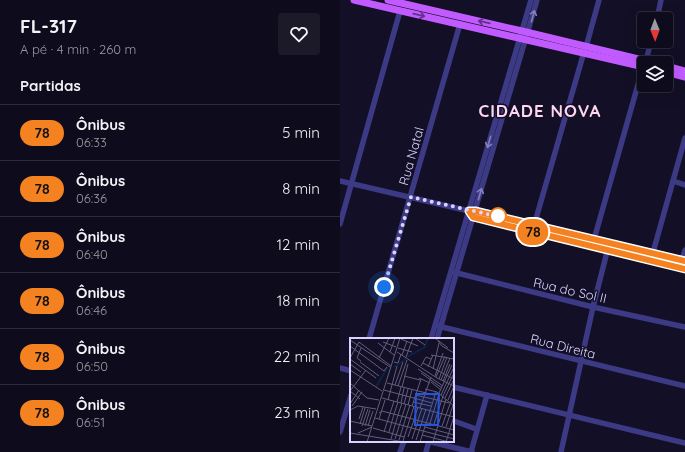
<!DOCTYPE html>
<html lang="pt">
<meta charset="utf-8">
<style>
body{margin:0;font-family:Quicksand,sans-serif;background:#1c1929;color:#f1f3f6;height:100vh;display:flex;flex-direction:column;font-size:15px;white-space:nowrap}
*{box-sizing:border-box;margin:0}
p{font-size:13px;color:#9b9ba3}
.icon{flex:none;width:22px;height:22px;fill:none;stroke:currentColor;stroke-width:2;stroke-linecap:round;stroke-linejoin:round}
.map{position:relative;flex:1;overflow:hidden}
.details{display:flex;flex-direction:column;background:#0e0b1c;width:340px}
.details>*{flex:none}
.badge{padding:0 8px;border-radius:13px;font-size:14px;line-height:26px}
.needle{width:26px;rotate:179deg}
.tools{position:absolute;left:297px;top:12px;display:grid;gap:8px}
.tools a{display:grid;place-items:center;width:36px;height:36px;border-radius:4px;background:#0e0b1c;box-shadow:0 4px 16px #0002,0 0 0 1px #2e2b3b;font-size:20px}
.you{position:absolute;width:20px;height:20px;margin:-10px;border:3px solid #fff;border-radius:50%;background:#1a73e8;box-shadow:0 0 0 6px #1a73e833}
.map>.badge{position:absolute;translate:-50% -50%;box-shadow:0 0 0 2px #fff}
h2{padding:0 20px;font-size:15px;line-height:36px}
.round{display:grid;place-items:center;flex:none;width:42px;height:42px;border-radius:4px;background:#1c1929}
.summary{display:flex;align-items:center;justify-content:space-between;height:68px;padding:0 20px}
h1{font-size:19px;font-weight:700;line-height:30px}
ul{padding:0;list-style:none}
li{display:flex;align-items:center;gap:12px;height:56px;padding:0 20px;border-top:1px solid #2e2b3b}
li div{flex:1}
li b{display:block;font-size:15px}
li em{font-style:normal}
li .badge{min-width:44px;font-weight:700;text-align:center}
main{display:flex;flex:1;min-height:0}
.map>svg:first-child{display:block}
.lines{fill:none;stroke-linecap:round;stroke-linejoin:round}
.minor{stroke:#3d3a85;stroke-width:5.5}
.major{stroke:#c25bff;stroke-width:7}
.oneway{stroke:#623188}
.oneway2{stroke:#837fbc}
.line-casing{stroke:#fff;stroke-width:9}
.line{stroke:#f58220;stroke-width:6}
.walk{stroke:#d9d4ff;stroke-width:4;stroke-dasharray:0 7.2}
.stop-dot{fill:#fff;stroke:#f58220;stroke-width:2}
.labels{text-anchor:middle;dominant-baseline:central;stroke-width:3;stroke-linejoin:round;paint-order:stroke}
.street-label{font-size:13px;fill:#d9d4ff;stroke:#130f26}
.district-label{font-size:17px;font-weight:bold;letter-spacing:1px;fill:#ffd6f0;stroke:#130f26}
.inset-river{fill:none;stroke:#0c2248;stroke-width:2}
.inset-road{fill:none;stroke:#625e7d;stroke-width:1}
.view{fill:#2655da;fill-opacity:0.15;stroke:#2655da;stroke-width:2}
.inset-edge{fill:none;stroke:#d9d4ff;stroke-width:2}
</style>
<main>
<section class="details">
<div class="summary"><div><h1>FL-317</h1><p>A pé · 4 min · 260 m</p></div><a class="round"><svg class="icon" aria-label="heart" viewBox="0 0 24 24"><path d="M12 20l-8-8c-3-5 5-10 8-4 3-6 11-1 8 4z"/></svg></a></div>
<h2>Partidas</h2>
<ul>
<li><span class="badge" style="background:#f58220;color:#111">78</span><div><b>Ônibus</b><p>06:33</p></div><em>5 min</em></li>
<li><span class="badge" style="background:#f58220;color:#111">78</span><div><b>Ônibus</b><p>06:36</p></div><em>8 min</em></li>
<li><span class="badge" style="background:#f58220;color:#111">78</span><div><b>Ônibus</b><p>06:40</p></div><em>12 min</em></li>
<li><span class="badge" style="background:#f58220;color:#111">78</span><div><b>Ônibus</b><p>06:46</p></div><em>18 min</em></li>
<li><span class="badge" style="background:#f58220;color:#111">78</span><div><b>Ônibus</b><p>06:50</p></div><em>22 min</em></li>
<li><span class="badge" style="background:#f58220;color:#111">78</span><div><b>Ônibus</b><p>06:51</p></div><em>23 min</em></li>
</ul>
</section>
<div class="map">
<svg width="345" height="452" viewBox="0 0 345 452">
<rect width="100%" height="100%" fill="#130f26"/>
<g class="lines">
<g class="minor">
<polyline points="317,19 321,0"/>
<polyline points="246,47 259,0"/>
<polyline points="306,61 311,41"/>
<polyline points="0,181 129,211 135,211 345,261"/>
<polyline points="333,181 345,185"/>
<polyline points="131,214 133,217 345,269"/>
<polyline points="0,224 60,11"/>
<polyline points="193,229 244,52"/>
<polyline points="253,243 303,67"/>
<polyline points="312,256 345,138"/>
<polyline points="341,263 345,250"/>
<polyline points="113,272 253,307 345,327"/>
<polyline points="98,326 345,386"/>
<polyline points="29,339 120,24"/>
<polyline points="91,339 191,0"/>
<polyline points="97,339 197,0"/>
<polyline points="0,368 11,371"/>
<polyline points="113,387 345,443"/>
<polyline points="114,421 136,429"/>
<polyline points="0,432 11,395"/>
<polyline points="87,441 132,452"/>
<polyline points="60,452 64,441"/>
<polyline points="86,452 89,441"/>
<polyline points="131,452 147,395"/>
<polyline points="221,452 253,307 268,248"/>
</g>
<g class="major">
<polyline points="14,0 304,67"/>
<polyline points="48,0 182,31 315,63"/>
<polyline points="326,66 345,71"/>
<polyline points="326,72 345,77"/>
</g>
</g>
<defs><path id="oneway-shaft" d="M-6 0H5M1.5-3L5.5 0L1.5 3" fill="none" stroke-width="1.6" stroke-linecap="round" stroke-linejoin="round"/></defs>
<g class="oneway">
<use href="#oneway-shaft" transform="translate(79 15) rotate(13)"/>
<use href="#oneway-shaft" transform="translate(144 22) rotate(-167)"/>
</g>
<g class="oneway2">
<use href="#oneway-shaft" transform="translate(193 16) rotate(-75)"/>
<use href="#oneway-shaft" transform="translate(149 142) rotate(106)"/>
<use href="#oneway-shaft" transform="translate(140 194) rotate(-74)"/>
</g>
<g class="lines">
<defs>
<polyline id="line" points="345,261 135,211 129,211 133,217 345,269"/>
</defs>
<use href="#line" class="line-casing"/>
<use href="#line" class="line"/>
<polyline class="walk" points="44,287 71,197 165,218 158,216"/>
</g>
<circle class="stop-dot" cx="158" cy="216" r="8"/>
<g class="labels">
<g class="street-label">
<text transform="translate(71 156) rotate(-74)">Rua Natal</text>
<text transform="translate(230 290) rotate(13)">Rua do Sol II</text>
<text transform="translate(223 346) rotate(14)">Rua Direita</text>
</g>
<g class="district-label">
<text x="200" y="110">CIDADE NOVA</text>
</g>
</g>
<g transform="translate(10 338)">
<rect width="104" height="104" fill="#130f26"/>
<path class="inset-river" d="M57,19L75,9L78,0M44,29L56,21M26,49L37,30"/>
<path class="inset-road" d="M65,0L75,7M85,0L98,10M51,1L68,8M0,2L40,29M88,3L92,8L104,15M33,4L46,9M28,5L44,17M0,8L34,33L37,29M48,10L62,14M40,14L45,0M47,14L87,40L104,48M52,17L57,3M81,17L104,21M56,19L63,0M0,20L9,4L41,28M29,20L39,0M0,21L26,40M11,23L7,20L11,10M10,24L29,38M44,24L48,25L51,16M73,25L104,41M0,26L11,34M71,28L76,19L81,21M78,29L83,17M68,31L93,48M83,31L89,5M0,32L32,53M71,35L92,50M54,38L70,42M85,38L93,15M86,39L95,18M69,40L80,45M89,41L97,19M91,42L100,20M93,43L100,26M81,44L91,52M0,45L17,60L29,62M37,45L84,57M45,47L53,24M48,48L57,22M52,49L58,26M75,51L87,54L104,68M34,52L82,65M89,55L102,27M65,57L83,61M91,57L104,29M32,60L104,79M95,60L104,41M10,61L0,53L16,32M83,61L99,65M38,62L47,28M98,62L104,48M47,64L51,49M63,64L81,68M51,65L54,50M0,66L9,52M54,66L58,51M58,67L62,52M2,68L12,54M62,68L71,41M70,70L81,39M0,72L8,68L26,71M29,75L32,73L104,92M44,76L48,64M48,77L52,65M56,79L60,67M25,80L73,93M9,81L13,69M29,81L35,62M64,81L68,69M68,82L72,70M0,83L22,88M72,83L76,71M80,85L89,56M10,86L15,70M84,86L93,58L104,35M12,88L18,71M15,88L20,72M18,88L23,73M92,88L104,55M75,89L104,97M96,89L103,67M23,90L54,99M73,93L104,101M34,94L44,63M39,94L44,76M0,95L55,104M8,95L22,89M72,97L99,104M58,99L64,82M41,101L48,77M45,101L56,66M62,101L68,83M49,102L56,79M66,102L72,84M53,103L64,68M17,104L50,0M70,104L86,54M83,104L96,61M96,104L104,78"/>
<path class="view" d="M66,56H89L88,87H65Z"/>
<rect width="104" height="104" class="inset-edge"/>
</g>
</svg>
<div class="tools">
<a><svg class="needle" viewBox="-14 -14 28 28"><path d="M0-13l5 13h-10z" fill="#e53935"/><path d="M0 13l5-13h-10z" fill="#9b9ba3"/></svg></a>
<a><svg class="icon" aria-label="layers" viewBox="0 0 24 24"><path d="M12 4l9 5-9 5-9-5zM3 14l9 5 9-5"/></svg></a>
</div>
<div class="you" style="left:44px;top:287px"></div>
<b class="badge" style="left:193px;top:232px;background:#f58220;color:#111">78</b>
</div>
</main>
